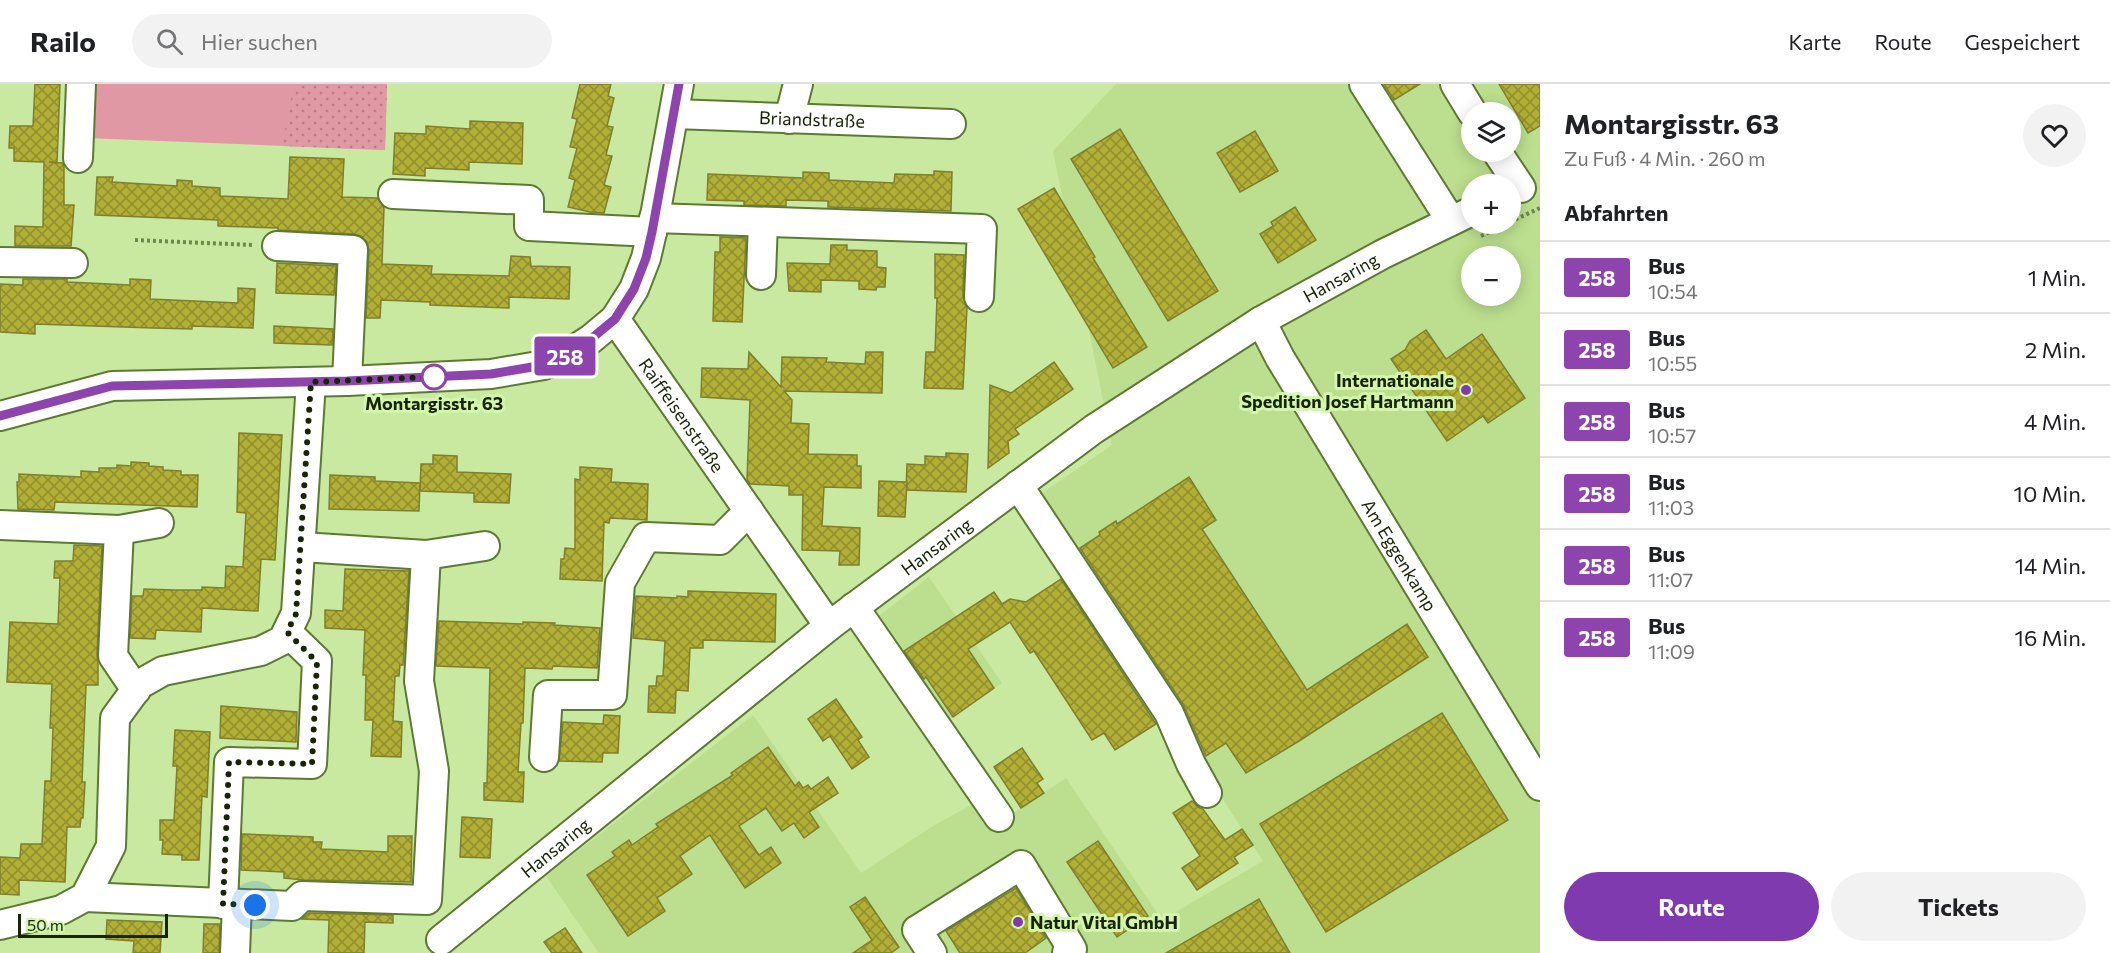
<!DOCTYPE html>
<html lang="de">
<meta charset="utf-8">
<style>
body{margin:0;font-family:Commissioner,sans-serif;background:#f2f2f2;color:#202124;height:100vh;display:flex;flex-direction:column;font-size:22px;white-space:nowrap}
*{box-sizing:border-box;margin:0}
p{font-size:20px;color:#757577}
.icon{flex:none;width:33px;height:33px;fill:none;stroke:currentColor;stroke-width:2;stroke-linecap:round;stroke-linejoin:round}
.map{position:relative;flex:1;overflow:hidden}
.panel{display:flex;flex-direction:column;background:#fff;width:570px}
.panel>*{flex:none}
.badge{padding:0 12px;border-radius:4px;font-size:21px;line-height:39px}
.fabs{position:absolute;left:1461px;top:18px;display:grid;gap:12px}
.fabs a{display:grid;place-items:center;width:60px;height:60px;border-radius:50%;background:#fff;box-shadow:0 3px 15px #0003;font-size:30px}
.scale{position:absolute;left:18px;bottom:15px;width:150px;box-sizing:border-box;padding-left:6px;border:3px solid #182406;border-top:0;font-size:16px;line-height:21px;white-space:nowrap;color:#182406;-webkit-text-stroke:4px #d4f6ac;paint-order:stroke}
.you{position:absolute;width:30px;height:30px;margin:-15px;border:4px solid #fff;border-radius:50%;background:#1a73e8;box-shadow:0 0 0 9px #1a73e833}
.map>.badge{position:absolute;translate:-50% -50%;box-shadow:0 0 0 3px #fff}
h2{padding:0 24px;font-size:22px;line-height:54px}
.round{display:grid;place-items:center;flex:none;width:63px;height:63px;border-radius:32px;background:#f2f2f2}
.head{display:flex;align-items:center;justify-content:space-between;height:102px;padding:0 24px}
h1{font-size:28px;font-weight:700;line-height:45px}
.button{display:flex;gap:12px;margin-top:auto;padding:12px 24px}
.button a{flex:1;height:69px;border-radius:36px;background:#7e3aae;color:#fff;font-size:24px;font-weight:700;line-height:69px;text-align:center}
.button a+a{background:#f2f2f2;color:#202124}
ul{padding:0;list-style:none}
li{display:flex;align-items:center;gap:18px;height:72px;padding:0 24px;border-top:2px solid #e0e0e0}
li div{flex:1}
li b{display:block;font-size:22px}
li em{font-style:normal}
li .badge{min-width:66px;font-weight:700;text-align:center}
header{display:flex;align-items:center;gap:36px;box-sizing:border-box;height:84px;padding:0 30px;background:#fff;border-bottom:2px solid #e0e0e0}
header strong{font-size:28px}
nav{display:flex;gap:33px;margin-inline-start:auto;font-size:21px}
.search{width:420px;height:54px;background:#f2f2f2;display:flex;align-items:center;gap:15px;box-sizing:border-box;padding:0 21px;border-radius:33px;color:#757577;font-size:22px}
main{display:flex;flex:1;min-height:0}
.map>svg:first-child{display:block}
.built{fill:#bbdf8e;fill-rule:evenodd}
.grass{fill:#e198a5}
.park{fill:url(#park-dots)}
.building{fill:url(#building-cross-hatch);stroke:#807f2d;stroke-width:1.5}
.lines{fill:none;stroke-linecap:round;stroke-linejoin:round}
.minor-casing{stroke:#5d7933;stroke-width:32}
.path{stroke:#708652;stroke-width:4;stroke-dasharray:3 3;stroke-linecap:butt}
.minor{stroke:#fff;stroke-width:28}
.line-casing{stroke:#fff;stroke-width:14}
.line{stroke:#8e44ad;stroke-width:9}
.walk{stroke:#182406;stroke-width:6;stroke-dasharray:0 10.8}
.stop-dot{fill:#fff;stroke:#8e44ad;stroke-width:3}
.poi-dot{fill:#7e3aae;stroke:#d4f6ac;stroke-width:2}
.labels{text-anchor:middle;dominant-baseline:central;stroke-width:6;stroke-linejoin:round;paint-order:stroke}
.street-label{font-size:18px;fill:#182406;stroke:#d4f6ac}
.poi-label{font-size:18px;font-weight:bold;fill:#182406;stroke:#d4f6ac;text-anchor:end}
.stop-label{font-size:18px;font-weight:bold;fill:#182406;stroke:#d4f6ac}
</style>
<header>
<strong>Railo</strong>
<div class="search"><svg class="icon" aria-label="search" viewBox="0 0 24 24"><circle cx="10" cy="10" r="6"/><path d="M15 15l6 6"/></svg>Hier suchen</div>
<nav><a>Karte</a><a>Route</a><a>Gespeichert</a></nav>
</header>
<main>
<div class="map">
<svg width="1540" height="869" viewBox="0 0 1540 869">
<defs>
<pattern id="park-dots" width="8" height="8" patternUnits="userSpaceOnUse" patternTransform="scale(1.5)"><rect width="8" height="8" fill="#e198a5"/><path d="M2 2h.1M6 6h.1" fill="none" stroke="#b57c84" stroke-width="1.8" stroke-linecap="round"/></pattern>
<pattern id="building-cross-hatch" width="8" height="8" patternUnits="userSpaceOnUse" patternTransform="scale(1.5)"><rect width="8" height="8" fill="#b2af37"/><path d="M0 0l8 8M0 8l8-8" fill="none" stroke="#908e2c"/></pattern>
</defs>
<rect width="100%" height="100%" fill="#c8e99f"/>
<g class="built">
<path d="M1116,0H1540V869H599L546,792L753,631L861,789L933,742L982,715L999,739L1066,694L1162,836L1263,777L1029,418L1112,361L1053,67ZM1472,28H1510V68H1472ZM1472,100H1510V140H1472ZM1472,172H1510V212H1472Z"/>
<polygon points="929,493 1002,599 935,645 866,542"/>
</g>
<polygon class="grass" points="87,0 387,0 385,66 85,54"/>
<polygon class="park" points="294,0 387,0 385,66 282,62"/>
<g class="building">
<polygon points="35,0 60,0 57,79 49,78 63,79 64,83 64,121 74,121 71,162 15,162 15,142 43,143 44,78 14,77 14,64 9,64 10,42 33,42"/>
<polygon points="580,0 611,0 608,12 614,14 607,42 613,43 606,71 612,72 604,101 611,103 604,129 590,128 568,123 575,96 569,94 577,64 570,63 577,35 572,34"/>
<polygon points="1384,0 1420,0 1394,16"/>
<polygon points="1499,0 1540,0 1540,42 1528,49"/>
<polygon points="470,37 523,39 522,80 469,78 469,86 425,84 425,92 393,90 395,49 426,50 426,42 470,45"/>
<polygon points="1120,45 1218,207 1168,237 1071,75"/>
<polygon points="1255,47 1278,87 1240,108 1217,69"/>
<polygon points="290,73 344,75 342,113 378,114 384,124 382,180 432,182 431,190 509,192 511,172 530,173 531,182 570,183 569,215 509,213 509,224 430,221 430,218 381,216 380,234 366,234 369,167 367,158 361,152 354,150 278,146 278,144 218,142 218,136 95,131 97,93 113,93 112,98 177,102 177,96 192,97 192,102 220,104 220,112 288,115"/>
<polygon points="934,87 952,88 951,127 828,123 828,117 786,116 786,122 744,121 744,117 707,116 708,90 803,94 803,88 829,89 829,96 894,99 895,90 934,91"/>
<polygon points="1054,104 1095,173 1093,174 1147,263 1113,284 1018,125"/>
<polygon points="1295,123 1316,156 1278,179 1260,150 1273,142 1271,138"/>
<polygon points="720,153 746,154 742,238 713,237 715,168 720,168"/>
<polygon points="831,161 847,161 847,166 877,167 877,183 886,184 885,203 877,203 876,206 859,205 859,197 821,196 821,208 789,207 787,179 830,180"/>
<polygon points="935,170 964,171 963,212 967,223 963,305 924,304 926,268 935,268 937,214 935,214"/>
<polygon points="277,179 336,182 334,211 276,209"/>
<polygon points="23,195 67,195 67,198 130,201 130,195 151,196 150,215 238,219 238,204 255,205 253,244 192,242 192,245 153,244 35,240 35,250 0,248 0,200 23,201"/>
<polygon points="274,242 333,245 332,261 274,259"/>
<polygon points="1426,246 1446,275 1482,250 1525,314 1488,339 1483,332 1447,357 1391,275 1405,266 1410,257"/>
<polygon points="749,268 781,303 782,273 827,274 826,278 865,280 866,268 883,268 882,309 784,307 792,316 791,339 809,340 808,370 857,371 857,382 861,382 861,404 824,403 822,442 860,444 859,481 839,481 840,467 802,466 803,411 789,411 789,402 750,400 747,395 750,316 701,313 702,284 748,285"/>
<polygon points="1054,278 1073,305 1015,345 1019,350 1008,357 1009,369 988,384 990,301 1011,309"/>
<polygon points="239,349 282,351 275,476 261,475 258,527 202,524 201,548 156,546 155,555 130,554 132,512 143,512 144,505 175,506 202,506 202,503 225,504 226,482 243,483 246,429 237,428"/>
<polygon points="946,369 968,370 966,408 906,406 907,380 925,381 925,372 946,373"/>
<polygon points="433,371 457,372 457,388 511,390 509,419 474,418 474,409 420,407 421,380 433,380"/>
<polygon points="131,378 149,379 149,382 163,383 163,386 181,387 181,391 198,391 197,423 55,418 54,426 18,425 17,398 19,398 19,390 81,393 81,387 99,388 99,384 117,384 117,381 131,382"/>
<polygon points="580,383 612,385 611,398 648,400 647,436 610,434 609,439 604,438 602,497 560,495 561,475 564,475 565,464 575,465 575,395 580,396"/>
<polygon points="330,391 375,393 375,397 420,399 419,427 329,425"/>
<polygon points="1189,393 1216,436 1202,445 1307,606 1407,540 1428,573 1299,657 1246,689 1226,659 1206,672 1183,620 1080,464 1100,451 1099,448 1116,437 1117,440"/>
<polygon points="879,397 907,398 905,433 878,432"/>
<polygon points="74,461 102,462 97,571 98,578 98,601 86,601 82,698 85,698 83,734 81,734 80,743 67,743 65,798 19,796 19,811 0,810 0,773 20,774 21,760 42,760 45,697 51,697 53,644 50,644 52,600 7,598 10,538 58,540 60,494 54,494 55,477 73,477"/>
<polygon points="345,485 409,487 403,581 400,581 399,592 395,592 393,637 402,638 401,673 371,672 373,636 365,636 366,591 363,591 365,546 325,544 325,526 343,527"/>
<polygon points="1061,495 1156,640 1115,666 1104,649 1092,656 1034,567 1030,569 1010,538 968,565 994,604 953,633 926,593 924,595 904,567 994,508 1002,520 1010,515 1026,518"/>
<polygon points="688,507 776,510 775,558 703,556 703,564 690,564 688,607 676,606 675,629 648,628 649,602 656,602 657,592 663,592 665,557 633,554 636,512 677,514 677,512 688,513"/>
<polygon points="439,537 523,540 523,538 555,539 554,541 600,544 597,584 553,582 552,585 525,584 523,639 521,639 518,688 524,688 523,718 484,716 484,699 487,699 490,584 436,582"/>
<polygon points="836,615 862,653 858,656 869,673 852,685 830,652 823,657 808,635"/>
<polygon points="221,622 297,628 296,658 220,654"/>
<polygon points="1442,629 1508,736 1326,848 1260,740"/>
<polygon points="604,631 620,632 618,669 603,669 602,678 559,677 563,638 603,640"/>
<polygon points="175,646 210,648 207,713 202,712 199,776 182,776 182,771 162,770 163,756 160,756 160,736 174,736 177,682 173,682"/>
<polygon points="768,663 795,702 799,698 803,704 808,701 811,705 828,693 838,709 809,728 819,743 804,754 794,739 782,747 766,724 739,742 759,771 771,763 781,779 745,804 710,751 680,772 692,790 657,814 665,827 628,852 587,791 615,772 612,768 629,756 632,761 658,743 656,740 733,691 731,689"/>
<polygon points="1022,664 1043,695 1037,699 1044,709 1021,724 994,683"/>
<polygon points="1192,717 1198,723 1203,725 1225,756 1242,745 1253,761 1234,773 1238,779 1197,806 1182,784 1200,772 1173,729"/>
<polygon points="462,733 492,735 490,774 460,773"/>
<polygon points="242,750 313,753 313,758 322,758 321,765 388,768 388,752 412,752 411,798 304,796 284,794 284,788 241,786"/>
<polygon points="1098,757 1148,832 1117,853 1067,778"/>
<polygon points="1016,804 1046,854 1025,869 960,869 946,847"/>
<polygon points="865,813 899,863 891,869 853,869 872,856 850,823"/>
<polygon points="1259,815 1290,869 1166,869"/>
<polygon points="309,829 393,831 393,839 365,838 364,869 328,869 329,836 302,835"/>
<polygon points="107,836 162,838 160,869 133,869 134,857 106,855"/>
<polygon points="204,840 220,840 219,869 203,869"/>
<polygon points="565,844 582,869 552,869 544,858"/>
</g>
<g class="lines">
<defs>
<g id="minor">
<polyline points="1364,0 1451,137"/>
<polyline points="1455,0 1472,28"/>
<path id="s1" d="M674,30L951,40"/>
<polyline points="789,35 798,0"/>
<polyline points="1497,68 1521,104"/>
<polyline points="78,74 81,0"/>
<polyline points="393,110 529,116 529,142 652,148"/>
<polyline points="654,134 982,145 979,213"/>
<polyline points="277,162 353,166 347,297"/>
<polyline points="0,178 73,179"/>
<polyline points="761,191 763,138"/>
<path id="s2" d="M615,235L829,542"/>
<path id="s3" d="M1261,237L1280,274L1540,702"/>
<polyline points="0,332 112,302 347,297 491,290 544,281 566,271 591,255 615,235 634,205 646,174 652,148 679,0"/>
<polyline points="1018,401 1169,629 1191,680 1207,709"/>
<polyline points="0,441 119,446 159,439"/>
<polyline points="119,446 113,572 136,606"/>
<polyline points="302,463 426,471 485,462"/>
<polyline points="854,523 999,733"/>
<polyline points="544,673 548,611 612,611 620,499 646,453 720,456 749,427"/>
<polyline points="85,813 292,822 302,812 427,816 434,687 419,597 426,471"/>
<polyline points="223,820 229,678 312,680 317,577 287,548"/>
<polyline points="0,841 61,826 85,813 111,762 115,634 140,600 163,587 261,567 283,556 296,529 311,298"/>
<path id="s4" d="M441,856L829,542L1094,345L1261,237L1383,170L1472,127"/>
<polyline points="235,869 237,820"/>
<polyline points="932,869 917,846 1021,781 1072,865 1067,869"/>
</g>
</defs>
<use href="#minor" class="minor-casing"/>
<g class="path">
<polyline points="1510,138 1540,124"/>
<polyline points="1481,152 1507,140"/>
<polyline points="135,156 254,161"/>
</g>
<use href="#minor" class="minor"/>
</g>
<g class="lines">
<defs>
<polyline id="line" points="0,332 112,302 347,297 491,290 544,281 566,272 591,255 615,235 634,205 646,174 652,148 679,0"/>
</defs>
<use href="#line" class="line-casing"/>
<use href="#line" class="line"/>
<polyline class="walk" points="255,821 223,820 229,678 312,680 317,578 287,548 296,530 311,298 434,293"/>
</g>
<circle class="stop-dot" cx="434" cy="293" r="12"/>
<g class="poi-dot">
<circle cx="1466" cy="306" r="6"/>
<circle cx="1018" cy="838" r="6"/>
</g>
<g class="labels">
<g class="street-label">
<text stroke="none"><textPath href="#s1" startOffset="138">Briandstraße</textPath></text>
<text stroke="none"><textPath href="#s4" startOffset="1119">Hansaring</textPath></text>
<text stroke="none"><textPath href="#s2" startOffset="117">Raiffeisenstraße</textPath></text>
<text stroke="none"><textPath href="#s4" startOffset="633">Hansaring</textPath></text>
<text stroke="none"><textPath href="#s3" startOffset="272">Am Eggenkamp</textPath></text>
<text stroke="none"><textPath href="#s4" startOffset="147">Hansaring</textPath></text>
</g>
<g class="poi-label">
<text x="1454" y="296">Internationale<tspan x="1454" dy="21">Spedition Josef Hartmann</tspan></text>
<text x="1030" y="838" text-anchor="start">Natur Vital GmbH</text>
</g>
<g class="stop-label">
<text x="434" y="319">Montargisstr. 63</text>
</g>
</g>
</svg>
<div class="fabs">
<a><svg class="icon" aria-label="layers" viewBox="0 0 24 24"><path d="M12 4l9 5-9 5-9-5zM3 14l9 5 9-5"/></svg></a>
<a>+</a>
<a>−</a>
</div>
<div class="scale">50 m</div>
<div class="you" style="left:255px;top:821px"></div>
<b class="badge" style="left:565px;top:272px;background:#8e44ad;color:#fff">258</b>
</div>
<section class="panel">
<div class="head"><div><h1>Montargisstr. 63</h1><p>Zu Fuß · 4 Min. · 260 m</p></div><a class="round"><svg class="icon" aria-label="heart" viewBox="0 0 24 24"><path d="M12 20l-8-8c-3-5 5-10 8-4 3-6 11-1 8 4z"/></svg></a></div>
<h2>Abfahrten</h2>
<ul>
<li><span class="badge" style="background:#8e44ad;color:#fff">258</span><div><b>Bus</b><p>10:54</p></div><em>1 Min.</em></li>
<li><span class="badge" style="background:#8e44ad;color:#fff">258</span><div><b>Bus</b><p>10:55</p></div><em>2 Min.</em></li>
<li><span class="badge" style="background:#8e44ad;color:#fff">258</span><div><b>Bus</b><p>10:57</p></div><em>4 Min.</em></li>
<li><span class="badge" style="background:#8e44ad;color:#fff">258</span><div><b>Bus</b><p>11:03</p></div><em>10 Min.</em></li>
<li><span class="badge" style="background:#8e44ad;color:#fff">258</span><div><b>Bus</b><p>11:07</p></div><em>14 Min.</em></li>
<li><span class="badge" style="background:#8e44ad;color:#fff">258</span><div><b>Bus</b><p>11:09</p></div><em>16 Min.</em></li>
</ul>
<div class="button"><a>Route</a><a>Tickets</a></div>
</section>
</main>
